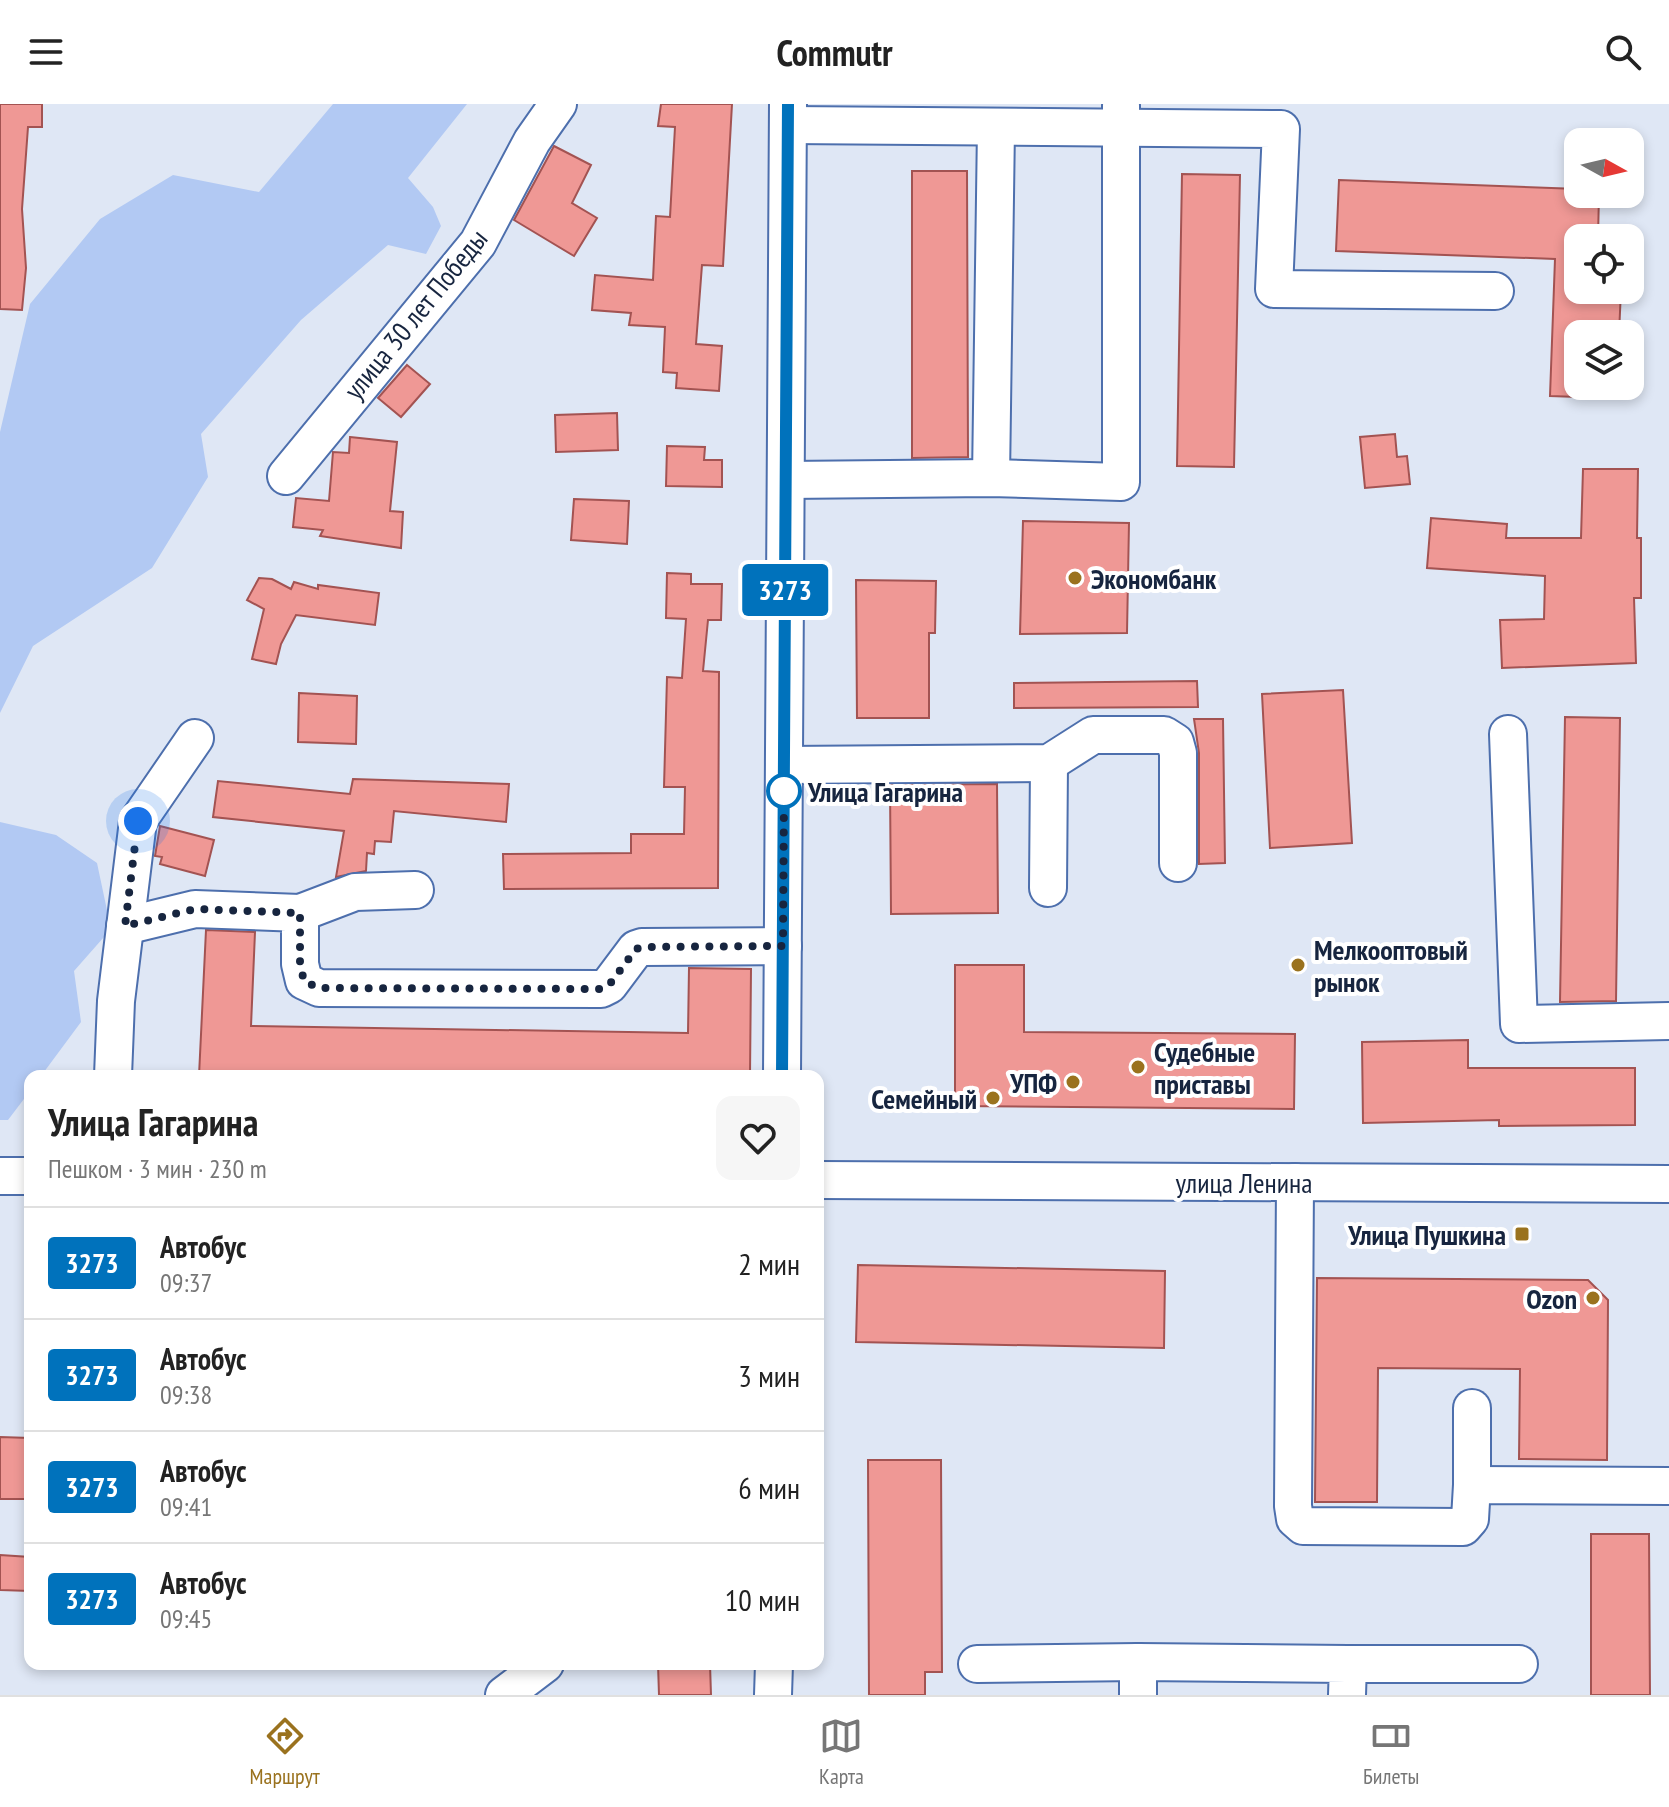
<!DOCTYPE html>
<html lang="ru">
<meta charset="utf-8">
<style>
body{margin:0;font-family:"PT Sans Narrow",sans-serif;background:#f6f6f6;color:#222;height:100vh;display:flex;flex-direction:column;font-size:30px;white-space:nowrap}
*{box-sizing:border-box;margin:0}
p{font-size:26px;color:#767676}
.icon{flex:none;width:44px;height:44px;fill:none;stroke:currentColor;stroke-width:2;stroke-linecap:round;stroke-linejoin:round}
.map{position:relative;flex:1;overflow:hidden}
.panel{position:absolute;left:24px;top:966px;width:800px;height:600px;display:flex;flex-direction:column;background:#fff;border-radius:16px;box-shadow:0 4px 12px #0003}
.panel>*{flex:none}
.badge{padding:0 16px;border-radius:6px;font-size:28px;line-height:52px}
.needle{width:52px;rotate:98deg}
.tools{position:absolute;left:1564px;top:24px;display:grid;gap:16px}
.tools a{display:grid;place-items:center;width:80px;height:80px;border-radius:16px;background:#fff;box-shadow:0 4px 12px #0003;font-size:40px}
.you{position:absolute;width:40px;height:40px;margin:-20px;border:6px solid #fff;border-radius:50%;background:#1a73e8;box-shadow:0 0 0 12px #1a73e833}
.map>.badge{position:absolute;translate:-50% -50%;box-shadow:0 0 0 4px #fff}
.round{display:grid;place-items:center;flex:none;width:84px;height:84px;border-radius:16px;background:#f6f6f6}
.overview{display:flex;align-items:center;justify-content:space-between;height:136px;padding:0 24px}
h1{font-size:38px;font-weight:700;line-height:60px}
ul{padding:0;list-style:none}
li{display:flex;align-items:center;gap:24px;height:112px;padding:0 24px;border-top:2px solid #e0e0e0}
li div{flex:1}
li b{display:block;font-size:30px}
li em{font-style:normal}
li .badge{min-width:88px;font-weight:700;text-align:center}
header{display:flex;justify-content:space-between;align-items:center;height:104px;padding:0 24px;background:#fff;font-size:36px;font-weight:700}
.menu{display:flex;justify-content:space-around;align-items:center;height:112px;border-top:2px solid #e0e0e0;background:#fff;font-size:22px;color:#767676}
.menu a{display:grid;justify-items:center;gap:4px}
.menu .current{color:#9a721e}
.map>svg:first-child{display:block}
.green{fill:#b2c9f3}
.building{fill:#ef9895;stroke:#a35352;stroke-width:2}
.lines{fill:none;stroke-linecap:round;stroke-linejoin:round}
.minor-casing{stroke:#4d6fad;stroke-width:40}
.minor{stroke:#fff;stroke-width:36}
.line-casing{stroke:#fff;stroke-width:18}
.line{stroke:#0072bc;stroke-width:12}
.walk{stroke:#17253f;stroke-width:8;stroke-dasharray:0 14.4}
.poi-dot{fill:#9a721e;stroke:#fff;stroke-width:3}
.stop-dot{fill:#fff;stroke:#0072bc;stroke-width:4}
.labels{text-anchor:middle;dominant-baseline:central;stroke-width:8;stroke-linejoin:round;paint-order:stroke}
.street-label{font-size:28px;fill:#17253f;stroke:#fff}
.poi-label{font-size:28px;font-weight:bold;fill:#17253f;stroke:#fff;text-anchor:end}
.stop-label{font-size:28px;font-weight:bold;fill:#17253f;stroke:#fff;text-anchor:start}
</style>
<header><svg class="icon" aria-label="menu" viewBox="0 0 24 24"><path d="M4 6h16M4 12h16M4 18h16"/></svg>Commutr<svg class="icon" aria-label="search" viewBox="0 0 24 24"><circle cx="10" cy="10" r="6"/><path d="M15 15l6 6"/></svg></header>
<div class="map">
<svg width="1669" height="1591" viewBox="0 0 1669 1591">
<rect width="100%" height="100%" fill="#dfe7f5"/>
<g class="green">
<polygon points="333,0 467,0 408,74 433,103 441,122 426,150 388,141 301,216 201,330 208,373 152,464 33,542 0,609 0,328 30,200 100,115 173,71 259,88"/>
<polygon points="0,718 56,731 97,759 111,825 74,867 81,918 41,972 30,972 30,987 8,1016 0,1016"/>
</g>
<g class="building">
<polygon points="0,0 42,0 42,23 28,23 22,105 26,164 22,206 0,205"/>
<polygon points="661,0 732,0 723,162 702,161 696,240 722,242 719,287 676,284 677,269 663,268 665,223 629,221 631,209 592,206 595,171 653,176 656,112 670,113 675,23 658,22"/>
<polygon points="554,42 591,61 572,99 597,114 574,152 514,116"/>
<polygon points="912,67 967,67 968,353 912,354"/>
<polygon points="1182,70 1240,71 1234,363 1177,362"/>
<polygon points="1339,76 1578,85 1578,90 1599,90 1598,134 1578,134 1578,186 1621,186 1619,230 1578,230 1578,293 1550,292 1555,155 1336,147"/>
<polygon points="407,261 430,280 401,313 378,294"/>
<polygon points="617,309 618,346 556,348 555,311"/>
<polygon points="1395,330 1397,353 1407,352 1410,380 1365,384 1360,333"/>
<polygon points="350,333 397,338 390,407 403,408 401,444 320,432 323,426 293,423 296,394 329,397 333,348 349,349"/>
<polygon points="667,342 705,343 704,356 722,356 722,383 666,382"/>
<polygon points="1583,365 1638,365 1637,434 1641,434 1641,494 1634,494 1636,559 1502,564 1500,516 1544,515 1545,472 1427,464 1431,414 1507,420 1506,434 1581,434"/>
<polygon points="574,395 629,397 627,440 571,436"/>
<polygon points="1023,417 1129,419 1127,529 1020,530"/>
<polygon points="667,469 691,470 691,480 722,480 721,516 708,516 703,567 719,568 718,784 504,785 503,750 631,749 631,730 684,730 685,683 664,683 667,573 682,574 686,515 666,514"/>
<polygon points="259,474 272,475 291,485 294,478 318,485 318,481 379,489 375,521 296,511 281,540 276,560 252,555 264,505 247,496"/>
<polygon points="856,476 936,477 935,529 929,529 929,614 857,614"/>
<polygon points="1197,577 1198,603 1014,604 1014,579"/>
<polygon points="1343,586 1352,739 1270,744 1262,590"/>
<polygon points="299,589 357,592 356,640 298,638"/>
<polygon points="1565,613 1620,614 1616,897 1560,898"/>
<polygon points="1194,615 1223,615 1225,759 1199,760 1199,649"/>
<polygon points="353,675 509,680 506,718 394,707 391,738 375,737 374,750 367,749 366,767 336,773 344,727 213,713 218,677 350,690"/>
<polygon points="997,680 998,809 891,810 890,681"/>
<polygon points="160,722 214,736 205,772 160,760 162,753 155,752"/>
<polygon points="206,826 255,828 251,922 688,929 689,864 751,865 750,972 199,972"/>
<polygon points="955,861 1024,861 1024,928 1295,930 1294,1005 955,1002"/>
<polygon points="1468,936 1468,964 1635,964 1635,1021 1499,1022 1499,1016 1363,1019 1362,938"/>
<polygon points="858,1161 1165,1167 1164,1244 856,1238"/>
<polygon points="1317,1174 1588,1176 1608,1196 1607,1356 1519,1355 1520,1265 1378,1264 1377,1398 1315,1398"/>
<polygon points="0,1333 30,1334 30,1395 0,1395"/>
<polygon points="868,1356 941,1356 942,1568 925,1568 925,1591 869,1591"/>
<polygon points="1591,1430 1649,1430 1650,1591 1591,1591"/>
<polygon points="0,1451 30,1453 30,1487 0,1486"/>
<polygon points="658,1560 710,1560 711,1591 659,1591"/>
</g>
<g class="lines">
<defs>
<g id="minor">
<polyline points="788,21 1281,25 1274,185 1495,187"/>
<polyline points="286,372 478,139 532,37 558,0"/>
<polyline points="991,374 996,23"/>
<polyline points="786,376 991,374 1121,378 1121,2"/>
<polyline points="1508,630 1519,920 1669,917"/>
<polyline points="784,661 1049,659 1093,631 1164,631 1175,638 1178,649 1178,759"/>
<polyline points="1048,784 1049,659"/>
<polyline points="300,809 355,788 415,786"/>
<polyline points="125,822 195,805 300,809 300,860 304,877 319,884 601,885 609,881 636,845 642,843 783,842"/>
<polyline points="113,972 116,897 138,717 195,634"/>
<polyline points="782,972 788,0"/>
<polyline points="0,1072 30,1072"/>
<polyline points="818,1076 1669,1080"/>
<polyline points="1295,1078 1293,1402 1295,1415 1303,1422 1463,1423 1470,1415 1472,1381 1669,1382"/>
<polyline points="1472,1381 1472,1304"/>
<polyline points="977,1560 1138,1558"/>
<polyline points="1348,1560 1519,1560"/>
<polyline points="504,1591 545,1560"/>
<polyline points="773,1591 774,1560"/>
<polyline points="1138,1591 1138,1558 1348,1560 1347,1591"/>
</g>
</defs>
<use href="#minor" class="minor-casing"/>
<use href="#minor" class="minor"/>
</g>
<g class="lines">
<defs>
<polyline id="line" points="782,972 788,0"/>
</defs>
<use href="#line" class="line-casing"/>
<use href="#line" class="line"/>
<polyline class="walk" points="138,717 125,822 195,805 300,809 300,860 304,877 319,884 601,885 609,881 636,845 642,843 783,842 784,687"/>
</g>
<g class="poi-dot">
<circle cx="1075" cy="474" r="8"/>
<circle cx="1298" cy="861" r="8"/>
<circle cx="1138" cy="963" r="8"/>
<circle cx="1073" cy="978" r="8"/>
<circle cx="993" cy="994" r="8"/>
<rect x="1514" y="1122" width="16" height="16" rx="4"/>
<circle cx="1593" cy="1194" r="8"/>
</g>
<circle class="stop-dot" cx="784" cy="687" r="16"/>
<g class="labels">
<g class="street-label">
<text transform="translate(415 210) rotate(-51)">улица 30 лет Победы</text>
<text x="1244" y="1078">улица Ленина</text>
</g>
<g class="poi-label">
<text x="1091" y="474" text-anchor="start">Экономбанк</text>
<text x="1314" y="845" text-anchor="start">Мелкооптовый<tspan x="1314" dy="32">рынок</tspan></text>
<text x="1154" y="947" text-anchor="start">Судебные<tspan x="1154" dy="32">приставы</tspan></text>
<text x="1057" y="978">УПФ</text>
<text x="977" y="994">Семейный</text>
<text x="1506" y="1130">Улица Пушкина</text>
<text x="1577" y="1194">Ozon</text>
</g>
<g class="stop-label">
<text x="808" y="687">Улица Гагарина</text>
</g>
</g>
</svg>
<div class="tools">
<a><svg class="needle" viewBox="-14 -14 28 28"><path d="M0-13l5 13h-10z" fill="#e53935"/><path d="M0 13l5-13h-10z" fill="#767676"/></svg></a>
<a><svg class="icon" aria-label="locate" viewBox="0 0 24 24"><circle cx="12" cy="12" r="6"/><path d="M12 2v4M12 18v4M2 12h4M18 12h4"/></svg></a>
<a><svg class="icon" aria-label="layers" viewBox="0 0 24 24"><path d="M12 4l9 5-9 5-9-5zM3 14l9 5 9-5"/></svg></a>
</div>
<div class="you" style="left:138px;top:717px"></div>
<b class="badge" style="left:785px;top:486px;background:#0072bc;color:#fff">3273</b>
<section class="panel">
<div class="overview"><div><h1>Улица Гагарина</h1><p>Пешком · 3 мин · 230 m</p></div><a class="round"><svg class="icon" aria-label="heart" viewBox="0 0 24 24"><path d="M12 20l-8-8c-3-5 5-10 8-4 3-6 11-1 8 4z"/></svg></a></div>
<ul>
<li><span class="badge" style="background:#0072bc;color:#fff">3273</span><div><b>Автобус</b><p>09:37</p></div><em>2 мин</em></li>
<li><span class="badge" style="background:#0072bc;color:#fff">3273</span><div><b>Автобус</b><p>09:38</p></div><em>3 мин</em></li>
<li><span class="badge" style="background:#0072bc;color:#fff">3273</span><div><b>Автобус</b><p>09:41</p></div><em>6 мин</em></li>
<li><span class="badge" style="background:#0072bc;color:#fff">3273</span><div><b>Автобус</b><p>09:45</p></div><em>10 мин</em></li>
</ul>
</section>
</div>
<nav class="menu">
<a class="current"><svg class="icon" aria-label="directions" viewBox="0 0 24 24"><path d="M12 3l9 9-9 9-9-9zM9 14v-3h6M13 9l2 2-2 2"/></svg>Маршрут</a>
<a><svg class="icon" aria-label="map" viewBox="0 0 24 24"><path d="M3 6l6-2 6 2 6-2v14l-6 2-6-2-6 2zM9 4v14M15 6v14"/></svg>Карта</a>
<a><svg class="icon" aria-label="tickets" viewBox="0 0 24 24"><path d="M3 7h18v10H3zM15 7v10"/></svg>Билеты</a>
</nav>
